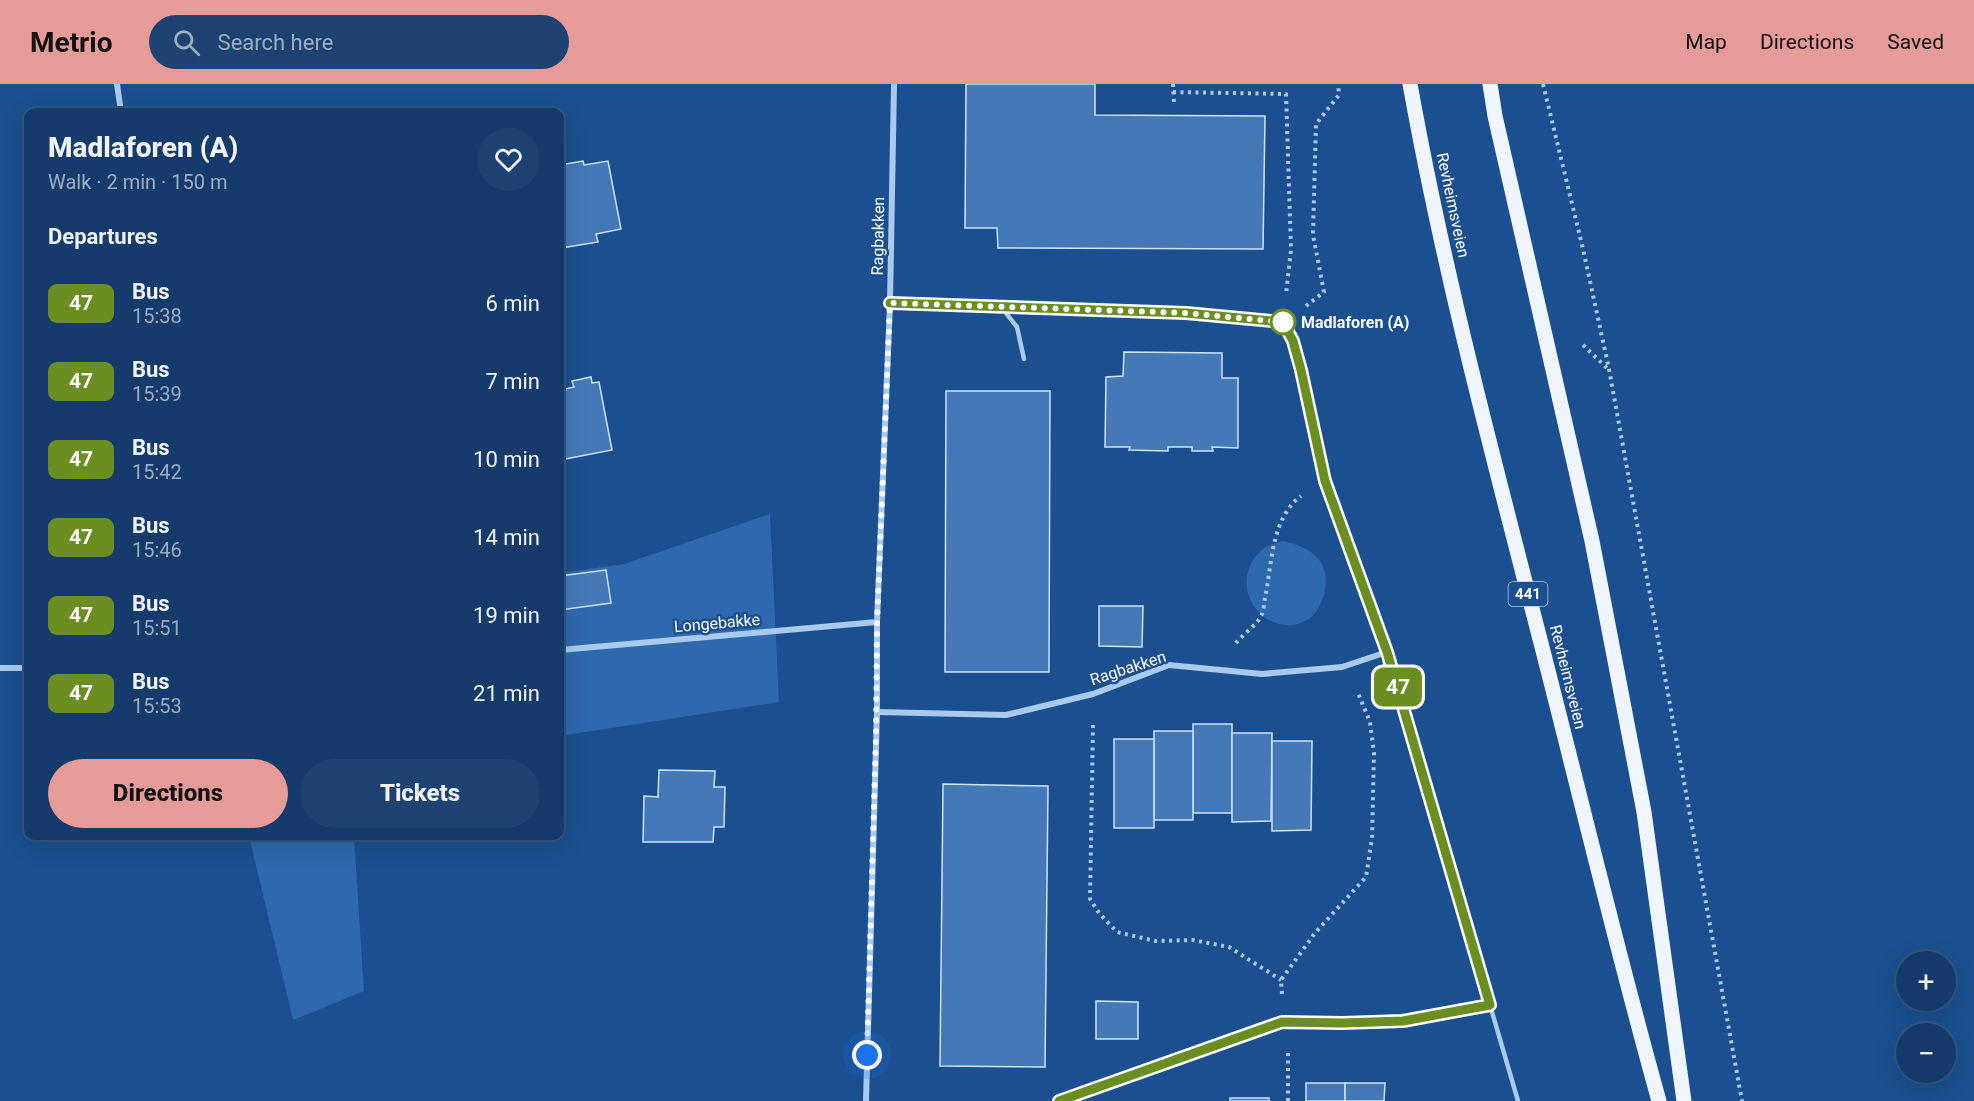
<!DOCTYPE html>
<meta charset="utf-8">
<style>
body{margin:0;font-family:Roboto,sans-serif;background:#1d4271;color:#f1f3f6;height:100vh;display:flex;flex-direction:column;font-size:22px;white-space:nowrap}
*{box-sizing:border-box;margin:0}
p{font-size:20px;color:#9dadc1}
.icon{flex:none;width:33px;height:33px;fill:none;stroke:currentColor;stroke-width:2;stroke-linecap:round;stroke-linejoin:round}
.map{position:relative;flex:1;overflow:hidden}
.sheet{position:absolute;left:24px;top:24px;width:540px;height:732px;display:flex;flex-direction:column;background:#143b6b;border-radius:12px;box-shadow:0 6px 24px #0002,0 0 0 2px #33557e}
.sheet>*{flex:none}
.badge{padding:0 12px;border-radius:9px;font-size:21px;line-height:39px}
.fabs{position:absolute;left:1896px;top:867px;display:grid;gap:12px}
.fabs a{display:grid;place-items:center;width:60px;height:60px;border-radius:50%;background:#143b6b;box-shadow:0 6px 24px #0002,0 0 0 2px #33557e;font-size:30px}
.you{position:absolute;width:30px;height:30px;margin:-15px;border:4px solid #fff;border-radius:50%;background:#1a73e8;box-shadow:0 0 0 9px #1a73e833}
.map>.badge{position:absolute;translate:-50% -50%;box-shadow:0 0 0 3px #fff}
h2{padding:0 24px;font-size:22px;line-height:54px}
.round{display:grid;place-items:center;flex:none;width:63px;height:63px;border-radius:32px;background:#1d4271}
.headline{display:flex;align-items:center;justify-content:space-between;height:102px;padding:0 24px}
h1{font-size:28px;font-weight:800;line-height:45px}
.primary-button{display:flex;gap:12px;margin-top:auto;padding:12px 24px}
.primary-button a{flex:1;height:69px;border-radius:36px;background:#e69b98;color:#111;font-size:24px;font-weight:800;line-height:69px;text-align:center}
.primary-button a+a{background:#1d4271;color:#f1f3f6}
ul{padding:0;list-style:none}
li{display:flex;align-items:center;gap:18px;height:78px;padding:0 24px}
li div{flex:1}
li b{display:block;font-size:22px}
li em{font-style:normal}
li .badge{min-width:66px;font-weight:700;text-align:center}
header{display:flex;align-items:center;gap:36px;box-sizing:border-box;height:84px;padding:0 30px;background:#e69b98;color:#111}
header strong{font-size:28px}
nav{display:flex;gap:33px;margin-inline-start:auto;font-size:21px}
.search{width:420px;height:54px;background:#1d4271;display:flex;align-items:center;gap:15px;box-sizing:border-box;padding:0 21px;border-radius:33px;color:#9dadc1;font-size:22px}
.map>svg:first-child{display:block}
.green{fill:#2e69ad}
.building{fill:#4478b7;stroke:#cfe3fa;stroke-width:1.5}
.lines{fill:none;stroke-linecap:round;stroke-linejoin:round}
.path{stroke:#a9c9ee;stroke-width:4;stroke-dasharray:3 4.5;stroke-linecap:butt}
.service{stroke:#a9c9ee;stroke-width:4.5}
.minor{stroke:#a9c9ee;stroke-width:6}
.primary{stroke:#f0f6ff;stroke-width:15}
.line-casing{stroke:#fff;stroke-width:14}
.line{stroke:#6b8e23;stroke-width:9}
.walk{stroke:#fff;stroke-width:6;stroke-dasharray:0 10.8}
.stop-dot{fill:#fff;stroke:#6b8e23;stroke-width:3}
.labels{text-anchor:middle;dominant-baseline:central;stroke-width:5;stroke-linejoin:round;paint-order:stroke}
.shield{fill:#1b4f8f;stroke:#bbcadd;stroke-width:1.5}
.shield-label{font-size:15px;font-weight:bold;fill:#fff}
.street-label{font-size:16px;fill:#fff;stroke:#1b4f8f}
.stop-label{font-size:16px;font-weight:bold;fill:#fff;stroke:#1b4f8f;text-anchor:start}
</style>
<header>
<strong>Metrio</strong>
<div class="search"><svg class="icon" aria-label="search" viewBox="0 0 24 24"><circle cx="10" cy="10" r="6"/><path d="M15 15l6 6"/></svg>Search here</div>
<nav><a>Map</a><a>Directions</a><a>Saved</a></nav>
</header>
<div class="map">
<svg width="1974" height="1017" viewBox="0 0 1974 1017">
<rect width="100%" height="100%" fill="#1b4f8f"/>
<g class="green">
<polygon points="770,430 779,618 560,652 560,489 624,480"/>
<path d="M1283,457C1315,464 1333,480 1323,514C1320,522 1315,532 1307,536C1288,548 1262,538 1252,519C1241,500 1247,475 1266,463C1271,460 1278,459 1283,457Z"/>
<polygon points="249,752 354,752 364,907 293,936"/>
</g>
<g class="building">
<polygon points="966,0 1095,0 1095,31 1265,32 1263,165 998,164 997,144 965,144"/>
<polygon points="583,77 584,81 608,77 621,145 596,150 598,158 561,164 560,81"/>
<polygon points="1124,268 1222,269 1222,294 1238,294 1238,364 1212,363 1213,367 1192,367 1192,363 1168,363 1168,367 1129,366 1130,363 1105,363 1106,293 1123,292"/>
<polygon points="591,293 592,299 599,298 612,366 560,376 560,306 574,303 572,297"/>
<polygon points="946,307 1050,307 1049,588 945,588"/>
<polygon points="606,486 611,519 560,526 560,492"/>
<polygon points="1099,522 1143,522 1142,563 1099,562"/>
<rect x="1193" y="640" width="39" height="89"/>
<rect x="1154" y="647" width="39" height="89"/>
<polygon points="1232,649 1272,649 1271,737 1232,738"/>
<rect x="1114" y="655" width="40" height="89"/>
<polygon points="1272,657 1312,657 1311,746 1272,747"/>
<polygon points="659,686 715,687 714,703 725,703 724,743 714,743 713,758 643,758 644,712 658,713"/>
<polygon points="943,700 1048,702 1045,983 940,982"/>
<polygon points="1096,917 1138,918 1138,955 1096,955"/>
<rect x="1306" y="999" width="39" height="18"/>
<polygon points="1345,999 1385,999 1384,1017 1345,1017"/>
<rect x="1230" y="1014" width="39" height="3"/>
</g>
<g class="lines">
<g class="path">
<polyline points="1173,0 1174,19"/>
<polyline points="1543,0 1583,165 1609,285 1742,1017"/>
<polyline points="1173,8 1286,10 1291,166 1286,210"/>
<polyline points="1306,222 1324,208 1313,151 1316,40 1339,11 1338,0"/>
<polyline points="1583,261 1608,285"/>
<path d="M1236,559C1243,550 1258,540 1261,532C1264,527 1264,519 1265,514C1272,481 1271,434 1301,412"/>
<polyline points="1093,641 1090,815 1099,829 1117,848 1155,857 1193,856 1229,863 1281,896"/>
<polyline points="1282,910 1281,896 1315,849 1366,793 1372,754 1374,669 1370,638 1358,609"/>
<polyline points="1288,1017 1288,968"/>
</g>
<g class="service">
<polyline points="890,219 1186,229 1283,238 1293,257 1301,286 1325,397 1387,568 1518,1017"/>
<polyline points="1002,224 1017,243 1024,275"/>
<polyline points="1059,1017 1282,938 1342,939 1403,937 1490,921"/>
</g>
<g class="minor">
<polyline points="117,0 121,28"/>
<polyline points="560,566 877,538"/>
<polyline points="0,584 28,584"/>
<polyline points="877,628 1006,631 1093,610 1169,581 1262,590 1342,583 1387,568"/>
<polyline points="866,1017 877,628 877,538 890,219 894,0"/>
</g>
<g class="primary">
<path d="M1410,0C1444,190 1494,377 1542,563C1581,715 1617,867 1659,1017"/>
<polyline points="1490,0 1495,32 1592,457 1644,728 1684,1017"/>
</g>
</g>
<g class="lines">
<defs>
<polyline id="line" points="890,219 1186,229 1283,238 1293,257 1301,286 1325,397 1387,568 1490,921 1403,937 1342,939 1282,938 1059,1017"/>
</defs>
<use href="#line" class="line-casing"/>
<use href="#line" class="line"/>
<polyline class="walk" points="867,971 876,650 877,538 890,219 1186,229 1283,238"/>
</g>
<circle class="stop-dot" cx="1283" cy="238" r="12"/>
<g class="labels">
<rect class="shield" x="1508.5" y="498" width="39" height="24" rx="4.5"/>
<g class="shield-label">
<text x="1528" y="510">441</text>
</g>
<g class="street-label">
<text transform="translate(1453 121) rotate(78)">Revheimsveien</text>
<text transform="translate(878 152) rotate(-89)">Ragbakken</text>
<text transform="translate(717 539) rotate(-5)">Longebakke</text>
<text transform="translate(1128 584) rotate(-18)">Ragbakken</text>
<text transform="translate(1568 593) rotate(76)">Revheimsveien</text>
</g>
<g class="stop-label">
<text x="1301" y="238">Madlaforen (A)</text>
</g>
</g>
</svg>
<div class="fabs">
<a>+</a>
<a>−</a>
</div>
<div class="you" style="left:867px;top:971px"></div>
<b class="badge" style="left:1398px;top:603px;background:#6b8e23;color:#fff">47</b>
<section class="sheet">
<div class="headline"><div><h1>Madlaforen (A)</h1><p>Walk · 2 min · 150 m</p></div><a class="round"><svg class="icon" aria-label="heart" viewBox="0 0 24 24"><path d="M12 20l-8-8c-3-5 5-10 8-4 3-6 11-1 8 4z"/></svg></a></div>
<h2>Departures</h2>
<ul>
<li><span class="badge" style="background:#6b8e23;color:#fff">47</span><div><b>Bus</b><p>15:38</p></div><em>6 min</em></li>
<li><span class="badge" style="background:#6b8e23;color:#fff">47</span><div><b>Bus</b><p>15:39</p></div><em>7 min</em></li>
<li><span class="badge" style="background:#6b8e23;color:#fff">47</span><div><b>Bus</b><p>15:42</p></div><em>10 min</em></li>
<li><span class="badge" style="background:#6b8e23;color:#fff">47</span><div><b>Bus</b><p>15:46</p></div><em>14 min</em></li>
<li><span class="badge" style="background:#6b8e23;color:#fff">47</span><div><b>Bus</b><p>15:51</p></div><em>19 min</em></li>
<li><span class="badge" style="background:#6b8e23;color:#fff">47</span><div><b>Bus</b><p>15:53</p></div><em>21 min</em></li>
</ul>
<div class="primary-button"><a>Directions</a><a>Tickets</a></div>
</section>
</div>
